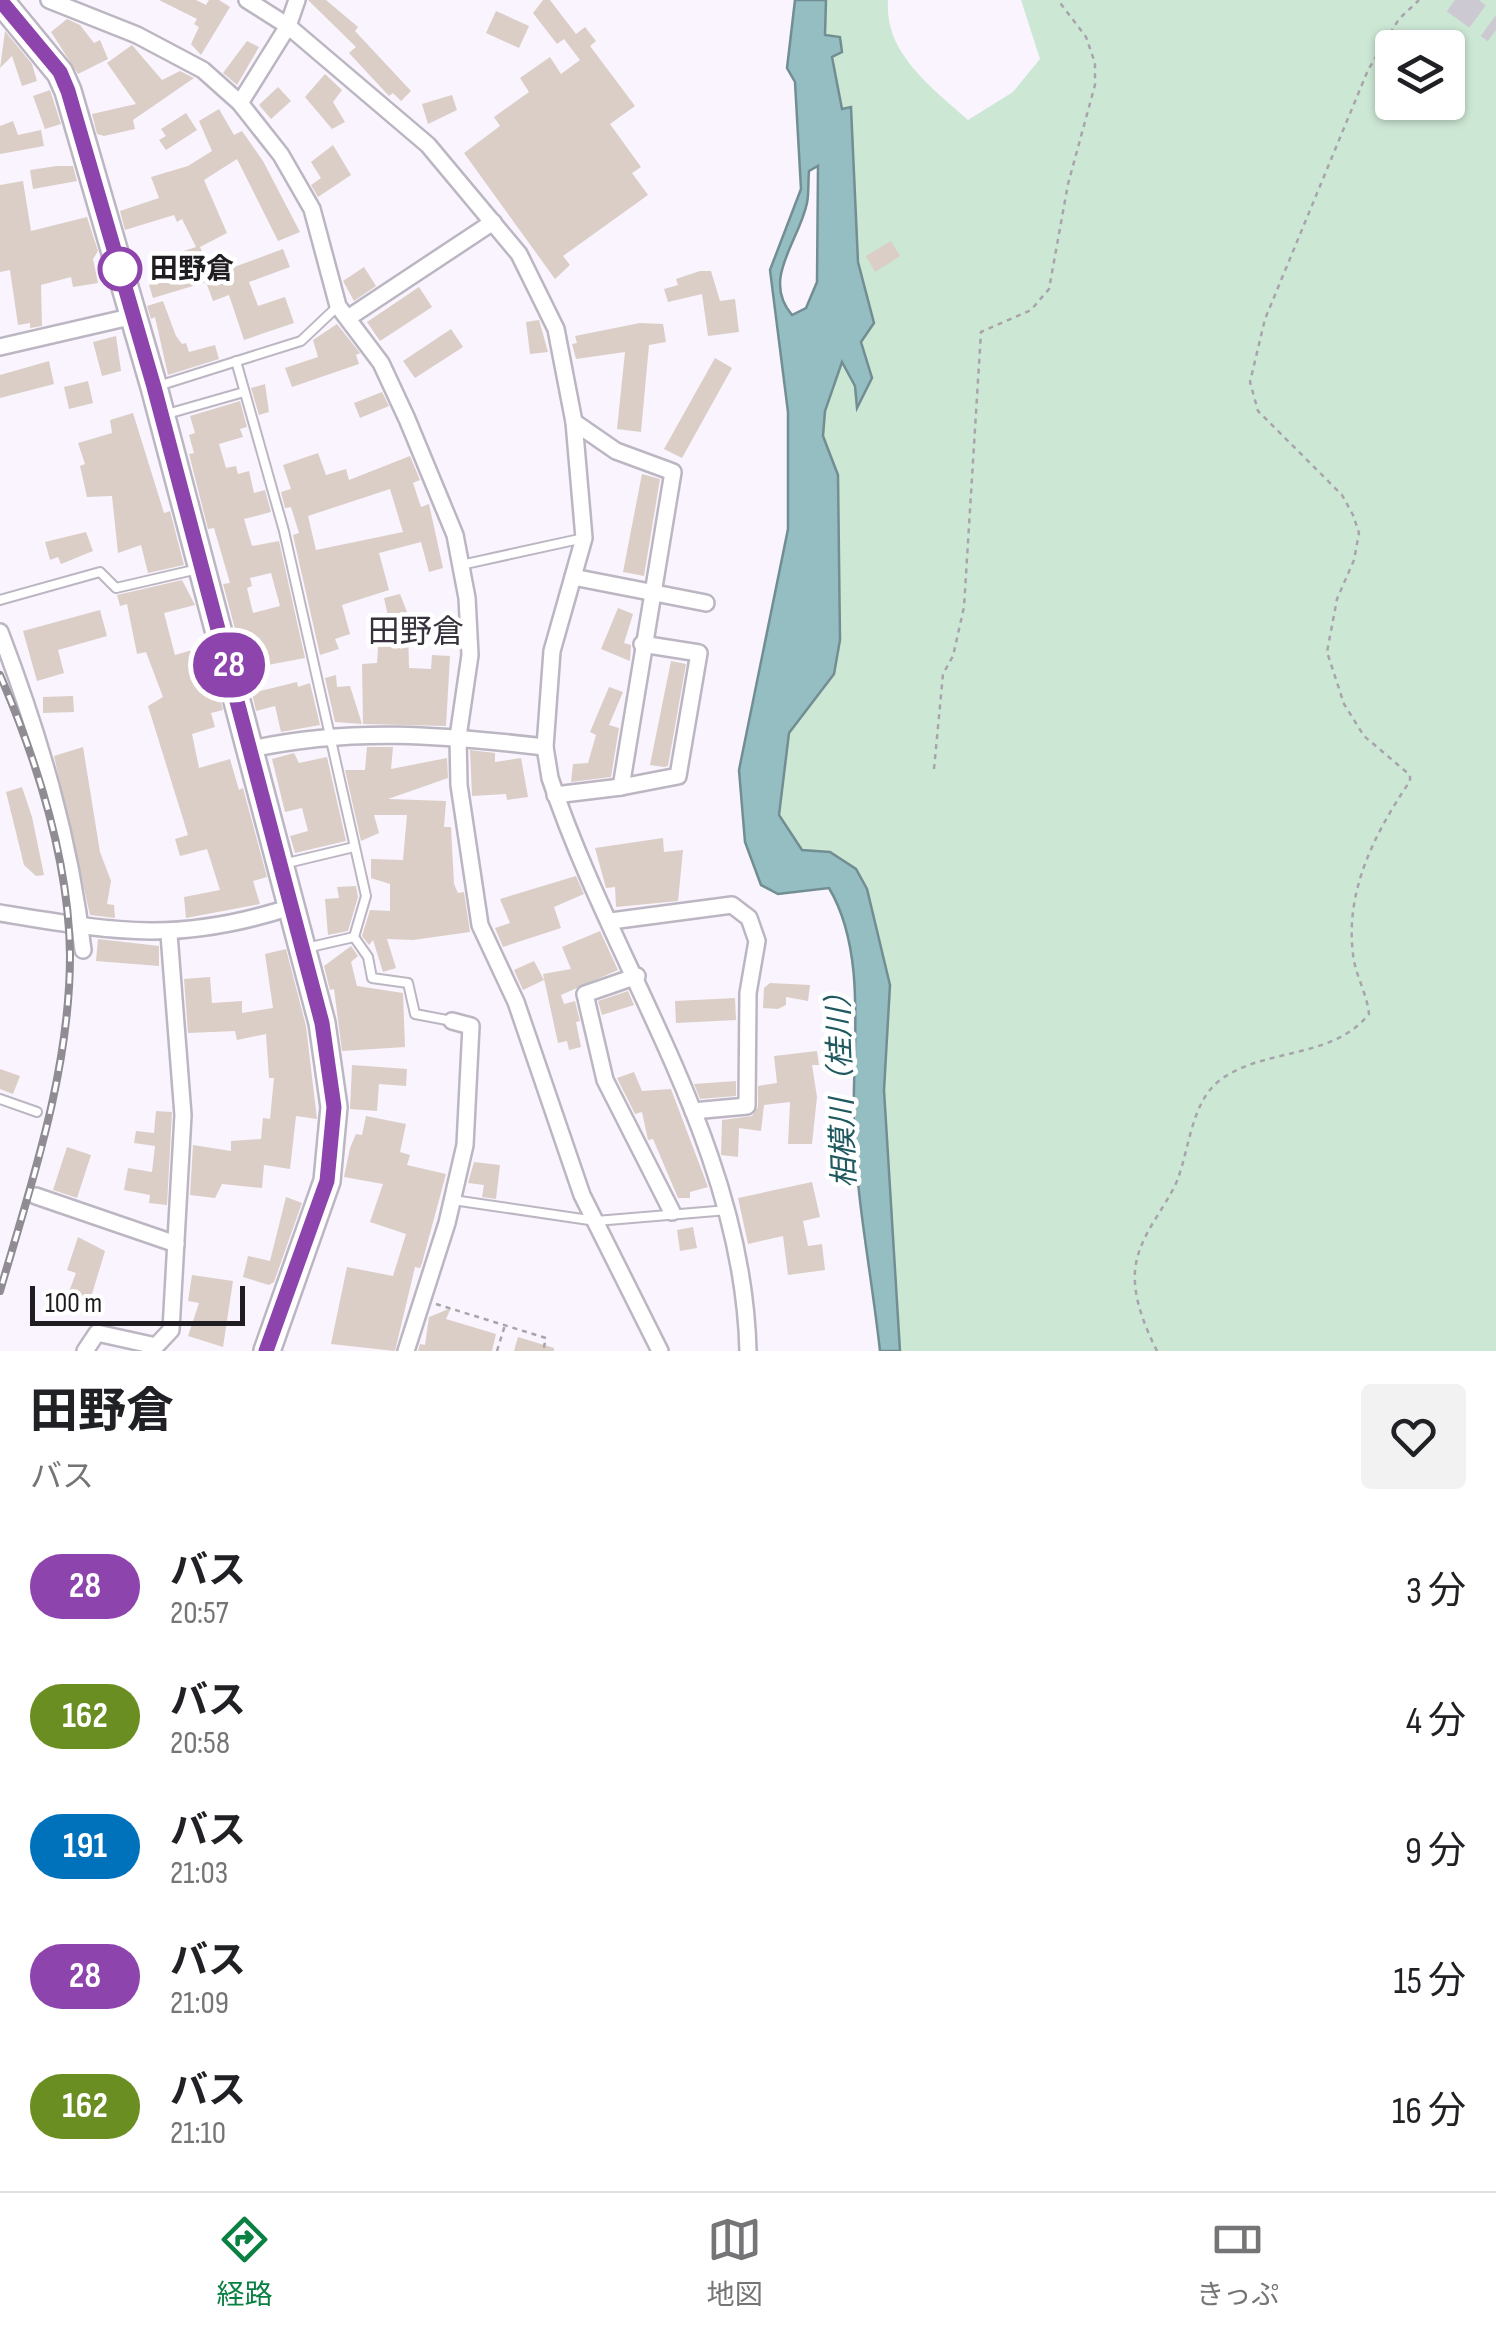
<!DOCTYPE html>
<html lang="ja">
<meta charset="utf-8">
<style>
body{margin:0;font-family:"Sofia Sans Condensed","Noto Sans JP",sans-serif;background:#f2f2f2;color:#202124;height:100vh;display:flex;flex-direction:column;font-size:38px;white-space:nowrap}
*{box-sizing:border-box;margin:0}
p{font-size:32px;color:#757577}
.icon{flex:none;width:55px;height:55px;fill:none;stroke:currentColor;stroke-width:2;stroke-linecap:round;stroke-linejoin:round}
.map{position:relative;height:1351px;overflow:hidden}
.sheet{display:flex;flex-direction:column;background:#fff;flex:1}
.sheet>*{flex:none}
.badge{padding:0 20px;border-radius:32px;font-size:35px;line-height:65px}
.buttons{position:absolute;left:1375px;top:30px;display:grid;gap:20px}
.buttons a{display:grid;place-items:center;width:90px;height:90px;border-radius:10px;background:#fff;box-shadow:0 2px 8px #0004;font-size:50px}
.scale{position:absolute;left:30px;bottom:25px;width:215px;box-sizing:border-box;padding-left:10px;border:5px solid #1f1d21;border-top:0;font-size:28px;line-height:35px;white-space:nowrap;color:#1f1d21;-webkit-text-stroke:8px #fff;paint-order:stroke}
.map>.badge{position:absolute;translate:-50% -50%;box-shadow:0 0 0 5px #fff}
.round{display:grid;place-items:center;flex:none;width:105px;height:105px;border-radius:10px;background:#f2f2f2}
.overview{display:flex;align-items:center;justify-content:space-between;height:170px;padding:0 30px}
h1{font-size:48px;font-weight:700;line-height:75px}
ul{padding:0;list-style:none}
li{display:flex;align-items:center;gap:30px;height:130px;padding:0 30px}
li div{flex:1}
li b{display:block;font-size:38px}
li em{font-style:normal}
li .badge{min-width:110px;font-weight:700;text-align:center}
.tabs{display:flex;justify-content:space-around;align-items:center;height:140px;border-top:2px solid #e0e0e0;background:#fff;font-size:28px;color:#757577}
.tabs a{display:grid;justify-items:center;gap:5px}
.tabs .selected{color:#0b8043}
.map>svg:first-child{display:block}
.green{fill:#cde7d5;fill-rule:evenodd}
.water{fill:#95bec3;stroke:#728e92;stroke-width:2.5;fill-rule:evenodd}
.building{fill:#dbcec6;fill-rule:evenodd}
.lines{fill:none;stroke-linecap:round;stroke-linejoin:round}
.motorway-tunnel{stroke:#cdc9d2;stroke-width:28;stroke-dasharray:28 14;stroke-linecap:butt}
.service-casing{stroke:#bcb6c2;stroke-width:12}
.minor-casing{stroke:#bcb6c2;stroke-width:20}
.trunk-casing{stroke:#bcb6c2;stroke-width:30}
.path{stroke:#a8a4ac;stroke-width:2.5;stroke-dasharray:5 5;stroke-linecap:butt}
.service{stroke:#fff;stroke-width:8}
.minor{stroke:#fff;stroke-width:15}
.trunk{stroke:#fff;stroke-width:25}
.rail-casing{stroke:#908c93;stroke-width:8}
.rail{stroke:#fff;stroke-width:4;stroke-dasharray:11;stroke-linecap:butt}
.line-casing{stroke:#fff;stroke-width:22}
.line{stroke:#8e44ad;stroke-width:15}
.stop-dot{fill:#fff;stroke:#8e44ad;stroke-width:5}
.labels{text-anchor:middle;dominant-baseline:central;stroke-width:9;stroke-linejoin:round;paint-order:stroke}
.stop-label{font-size:28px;font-weight:bold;fill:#1f1d21;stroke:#fff;text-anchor:start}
.water-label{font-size:30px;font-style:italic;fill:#1f595f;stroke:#fff}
.quarter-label{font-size:32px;fill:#36313b;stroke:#fff}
</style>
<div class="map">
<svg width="1496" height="1351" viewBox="0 0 1496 1351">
<rect width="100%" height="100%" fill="#f9f4fe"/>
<path class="green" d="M826,0H888C884,53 931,87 968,120L1013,92L1040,59L1021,0H1496V1351H900L884,1090L890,985L867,890L830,852L802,850L779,815L789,733L834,674L840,640L838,475L823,436L825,411L842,361L855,386L857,406L872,378L861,342L873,323L858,262L851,108L842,109L832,57L842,52L825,35ZM1392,48H1448V102H1392Z"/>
<path class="water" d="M795,0H826L825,35L840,37L842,52L832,57L842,109L851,107L858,262L874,323L861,342L872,378L857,408L855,386L842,362L825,411L823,436L838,475L840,640L834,674L789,733L779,815L802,850L830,852L856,869L867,889L890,985L884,1090L900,1351H880C872,1278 857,1203 854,1129C851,1054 869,955 829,888L778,894L761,885L745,842L739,770L788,529V412L770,270L801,189L795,82L787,68ZM818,166L817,282L806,308L792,315C761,279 799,242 807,203C809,193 808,181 809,171Z"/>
<g class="building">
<polygon points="159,0 196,0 206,5 209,0 219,0 230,7 201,55 191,44 199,27 194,24 197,19"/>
<polygon points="308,0 326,0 358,27 355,31 411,91 401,101 393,93 389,96 349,53 356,47"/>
<polygon points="543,0 550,0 576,34 585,27 596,41 590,46 635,106 610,124 641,167 632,173 648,195 563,256 570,265 555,279 464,153 500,126 494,117 529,92 520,78 550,57 561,74 580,60 564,39 557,44 533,13"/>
<polygon points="496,11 529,26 519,48 486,33"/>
<polygon points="67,19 80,25 94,43 100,40 108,59 78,74 51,32"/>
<polygon points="5,31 32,64 37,81 22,86 12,56 0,68"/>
<polygon points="247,41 259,47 237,85 223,73"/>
<polygon points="132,45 162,80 180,71 194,78 133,120 135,129 104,136 97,134 92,114 136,104 107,63"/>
<polygon points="325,74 342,90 333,102 345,122 332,129 305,97"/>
<polygon points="278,87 291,101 271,119 259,105"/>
<polygon points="50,90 61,124 45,129 33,96"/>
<polygon points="452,95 457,110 428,124 422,104"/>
<polygon points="219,109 234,135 242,131 263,161 300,232 278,241 237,159 204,180 227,233 200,247 210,269 237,266 283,249 290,267 249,282 258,306 285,297 294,323 244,340 229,295 213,301 206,282 153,298 149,285 162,280 156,260 196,247 182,219 177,222 174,215 125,230 120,211 159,198 151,177 188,166 212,151 199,121"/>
<polygon points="186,113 197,130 166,150 159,140 166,136 161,129"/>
<polygon points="13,121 18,135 41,130 44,146 0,154 0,126"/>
<polygon points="333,145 351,175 318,197 311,185 321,178 311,162"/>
<polygon points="57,166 73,166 77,181 33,189 30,170"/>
<polygon points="23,181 31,231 87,217 98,251 93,259 98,283 73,287 71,277 41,285 42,326 30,328 30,323 18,325 10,270 0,272 0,185"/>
<polygon points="891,241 900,256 875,272 866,256"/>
<polygon points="364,267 376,286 354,301 343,281"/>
<polygon points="700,271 711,271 720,301 735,299 739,332 708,336 702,294 668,302 664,289 678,285 676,279"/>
<polygon points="419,287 432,307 380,341 367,322"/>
<polygon points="163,301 176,336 182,344 186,343 189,352 215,345 219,359 168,375 155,317 151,319 147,306"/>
<polygon points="539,320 548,352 530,354 526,322"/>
<polygon points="640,323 663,324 666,342 649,345 641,432 617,429 625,352 576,359 572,344 577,343 575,336"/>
<polygon points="337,324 360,353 356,355 359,364 292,387 285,368 318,357 313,340"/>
<polygon points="451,329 463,347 415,378 403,361"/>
<polygon points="116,336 121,371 102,376 93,342"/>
<polygon points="715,358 732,368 682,458 664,449"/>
<polygon points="49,361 54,384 0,398 0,375"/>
<polygon points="88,381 93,403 69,409 64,387"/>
<polygon points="265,384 269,412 259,415 251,388"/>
<polygon points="382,392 389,406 360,418 354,403"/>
<path d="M240,401L247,427L240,429L243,437L219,444L226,468L236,466L238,474L249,471L254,493L265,490L271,512L244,519L252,546L279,541L305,658L257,667L248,637L238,640L223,584L230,583L214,528L208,529L189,454L194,453L189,435L195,433L190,416ZM271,573L280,606L253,613L247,588L252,586L250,578Z"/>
<polygon points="133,413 164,513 170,511 184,565 148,573 141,545 118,553 112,496 87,497 80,466 85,464 78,443 112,433 110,420"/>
<path d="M318,453L326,475L346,469L349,480L410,456L420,480L413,483L421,507L429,504L443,568L429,572L421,542L379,553L389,590L342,605L350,634L335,639L339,649L320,655L293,535L299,533L291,507L285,508L281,492L291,489L283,465ZM390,489L403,532L316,550L308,516Z"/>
<polygon points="642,474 660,479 644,576 623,572"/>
<polygon points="86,532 93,551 61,564 58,557 50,560 45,542"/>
<polygon points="182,580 195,605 164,613 175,655 206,646 223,710 211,713 215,727 192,734 199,768 230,759 239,790 243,788 267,877 253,881 260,904 186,918 184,897 220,890 207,849 180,856 175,839 188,835 148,706 163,697 146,652 137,654 127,604 120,606 117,595"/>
<polygon points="400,594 412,625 408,626 409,668 431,669 432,655 450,656 446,726 363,724 362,664 377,663 379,633 392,634 384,598"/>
<polygon points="618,608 633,614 624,643 631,645 630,661 601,649"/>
<polygon points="100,610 107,636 58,650 64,673 37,681 23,631"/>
<polygon points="671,661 686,664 668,766 664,767 650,765"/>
<polygon points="336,675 337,687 350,686 362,724 335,722 325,678"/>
<polygon points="297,682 298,687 310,683 320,725 281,732 275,706 256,711 252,693"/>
<polygon points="609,687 623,692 609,725 619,728 611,777 571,782 573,764 588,763 596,735 590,732"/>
<polygon points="73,696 74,712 43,713 43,697"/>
<polygon points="83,747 100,852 111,881 107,904 114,905 115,918 90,915 54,756"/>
<polygon points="367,747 393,747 391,769 447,758 448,778 388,799 446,801 444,827 451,827 454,884 458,893 464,892 470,932 413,940 387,939 396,968 383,972 373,940 369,945 362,936 370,910 390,911 390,884 371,878 371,859 403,860 407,815 374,815 379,833 361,841 345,770 365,770"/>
<polygon points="470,750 495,753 495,762 521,758 528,797 507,800 506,794 472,796"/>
<polygon points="294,753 299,763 327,757 346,841 295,853 290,836 308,831 302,808 285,812 272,759"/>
<polygon points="22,787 32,817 44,875 36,876 24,865 6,792"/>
<polygon points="663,838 664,852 683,850 678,901 616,907 615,887 606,888 595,848"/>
<polygon points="576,876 584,894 554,907 561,928 503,947 495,928 510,923 500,899"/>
<polygon points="356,886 358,897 348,931 328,935 325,899 339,898 337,887"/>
<polygon points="600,931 618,970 561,995 564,1004 575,1001 580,1021 576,1022 581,1047 569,1050 567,1041 558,1043 543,974 571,969 562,947"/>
<polygon points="98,939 159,946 159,966 96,961"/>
<polygon points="351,946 358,956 351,962 357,986 403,993 405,1047 342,1051 334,989 330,990 324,966"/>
<polygon points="286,949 306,1026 317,1119 296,1116 290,1169 264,1165 262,1188 222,1184 215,1198 190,1195 193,1145 231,1151 231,1141 261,1139 263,1118 270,1119 274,1078 269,1078 266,1034 237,1040 235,1031 188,1033 184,979 210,977 212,1003 242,1001 242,1013 273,1008 265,954"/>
<polygon points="534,961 544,980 523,990 514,970"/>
<polygon points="770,983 810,985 808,1001 786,997 786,1005 778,1009 763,1008 764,988"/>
<polygon points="628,991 634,1005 602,1015 598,1001"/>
<polygon points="735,998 736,1020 676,1023 675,1001"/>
<polygon points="817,1051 819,1065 812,1065 817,1097 812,1144 788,1144 790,1102 764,1105 761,1131 739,1128 738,1157 721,1155 722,1120 752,1116 758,1107 758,1086 777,1083 774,1056"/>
<polygon points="352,1065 407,1069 406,1086 379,1084 377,1111 350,1109"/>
<polygon points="0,1069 20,1076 13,1094 0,1089"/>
<polygon points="634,1072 642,1091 671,1089 708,1187 690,1192 690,1198 678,1198 653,1139 648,1140 642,1112 635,1114 617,1078"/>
<polygon points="736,1081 736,1096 700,1099 694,1084"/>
<polygon points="156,1111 172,1112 167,1205 149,1203 150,1195 124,1190 128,1168 152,1172 155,1146 134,1143 136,1131 154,1133"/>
<polygon points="366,1116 406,1124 400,1152 410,1155 407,1165 446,1174 422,1263 420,1268 415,1267 395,1351 331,1344 347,1267 393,1276 406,1234 370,1222 383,1184 344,1177 350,1148 356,1134 362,1135"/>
<polygon points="67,1147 91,1155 77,1198 53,1190"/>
<polygon points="474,1162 500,1165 496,1199 482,1197 484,1185 468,1183"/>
<polygon points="812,1182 820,1217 803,1221 808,1246 822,1244 825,1270 788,1275 783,1236 748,1244 738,1198"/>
<polygon points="286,1197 302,1203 274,1282 269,1285 243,1277 248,1256 270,1261"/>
<polygon points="693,1227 697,1248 680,1251 677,1230"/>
<polygon points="78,1237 105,1251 89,1304 68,1294 76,1273 67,1270"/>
<polygon points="192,1275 233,1281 223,1347 188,1336 199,1303 188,1301"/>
<polygon points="451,1308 446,1319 496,1334 492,1351 418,1351 420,1344 425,1345 429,1317"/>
<polygon points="518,1337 554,1348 554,1351 514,1351"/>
</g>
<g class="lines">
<polyline class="motorway-tunnel" points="1455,0 1496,30"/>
<defs>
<g id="service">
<polyline points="236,361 284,531 366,896 354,937 368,957 372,978 408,983 415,1014 452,1021"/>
<polyline points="158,386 301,341 338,306"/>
<polyline points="167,414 244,392"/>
<polyline points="461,565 584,538"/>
<polyline points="0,600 100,572 116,588 198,569"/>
<polyline points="283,864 354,847"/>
<polyline points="306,948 354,937"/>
<polyline points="0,1099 37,1112"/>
<polyline points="453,1200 596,1221 728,1210"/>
</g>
<g id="minor">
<polyline points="49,0 137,35 203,70 240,103 281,155 312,209 338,306 381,363 407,419 455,535 467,598 470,655 458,737 459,785 480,925 516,1002 582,1195 660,1351"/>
<path d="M247,0L288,26L428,145L519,254L556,329L574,422L584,538L552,651L545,747L550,778C614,970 743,1143 748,1351"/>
<polyline points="240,103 288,26 297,0"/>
<polyline points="348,318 493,222"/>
<polyline points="0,347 134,316"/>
<polyline points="573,577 706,603"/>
<path d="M0,632C40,737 70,839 83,950"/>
<path d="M251,749C353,727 442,735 545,747"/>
<polyline points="621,787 678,776 699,653 642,644"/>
<polyline points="555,795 621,787 673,472 616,451 574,422"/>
<path d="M0,913C116,932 179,944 294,906"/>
<polyline points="611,921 732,905 749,918 757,941 748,993 747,1106 693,1111"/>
<polyline points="637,976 585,994 605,1080 672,1212"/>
<polyline points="36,1196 176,1244"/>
<polyline points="85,1351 97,1333 156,1346 171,1330 183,1115 169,934"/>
<polyline points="406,1351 447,1223 465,1145 471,1026 452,1021"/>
</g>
<polyline id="trunk" points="0,0 60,73 68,91 154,387 322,1023 334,1107 327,1181 267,1351"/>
</defs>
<use href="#service" class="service-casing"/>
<use href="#minor" class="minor-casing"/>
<use href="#trunk" class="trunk-casing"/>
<g class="path">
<polyline points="934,769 943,674 953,656 964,607 981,332 1031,310 1049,289 1068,184 1095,85 1095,63 1086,37 1058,0"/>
<polyline points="436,1304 546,1338 543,1351"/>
<polyline points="497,1351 505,1325"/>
<path d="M1157,1351C1145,1327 1133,1298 1135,1271C1138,1236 1164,1211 1177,1181C1190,1148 1191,1099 1223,1078C1266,1048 1333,1059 1369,1014C1367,993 1355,975 1353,954C1345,890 1375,833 1410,781V775L1364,736L1344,704L1327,652L1337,599L1354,560L1359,533L1353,515L1342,495L1258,411L1250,382L1265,319L1368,70L1399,19L1419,0"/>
</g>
<use href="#service" class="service"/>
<use href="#minor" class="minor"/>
<use href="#trunk" class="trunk"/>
<defs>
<path id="rail" d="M0,675C37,761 69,860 70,955C70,1070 32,1182 0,1291"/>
</defs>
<use href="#rail" class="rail-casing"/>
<use href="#rail" class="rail"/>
</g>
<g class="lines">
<defs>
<polyline id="line" points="0,0 60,72 68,91 154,387 322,1023 334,1107 327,1181 266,1351"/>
</defs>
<use href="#line" class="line-casing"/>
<use href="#line" class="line"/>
</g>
<circle class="stop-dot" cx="120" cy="269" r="20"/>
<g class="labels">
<g class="stop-label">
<text x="150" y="269">田野倉</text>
</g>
<g class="water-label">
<text transform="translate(842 1083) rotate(-92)">相模川（桂川）</text>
</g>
<g class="quarter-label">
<text x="416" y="632">田野倉</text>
</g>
</g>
</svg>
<div class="buttons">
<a><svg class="icon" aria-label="layers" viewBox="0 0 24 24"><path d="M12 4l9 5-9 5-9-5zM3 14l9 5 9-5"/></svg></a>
</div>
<div class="scale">100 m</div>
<b class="badge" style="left:229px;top:665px;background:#8e44ad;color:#fff">28</b>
</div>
<section class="sheet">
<div class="overview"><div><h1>田野倉</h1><p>バス</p></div><a class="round"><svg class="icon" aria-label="heart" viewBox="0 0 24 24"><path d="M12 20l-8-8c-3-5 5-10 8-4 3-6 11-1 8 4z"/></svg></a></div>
<ul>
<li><span class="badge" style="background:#8e44ad;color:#fff">28</span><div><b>バス</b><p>20:57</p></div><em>3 分</em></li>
<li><span class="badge" style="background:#6b8e23;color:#fff">162</span><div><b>バス</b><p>20:58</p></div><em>4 分</em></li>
<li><span class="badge" style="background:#0072bc;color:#fff">191</span><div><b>バス</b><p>21:03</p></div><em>9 分</em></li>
<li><span class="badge" style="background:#8e44ad;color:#fff">28</span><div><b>バス</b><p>21:09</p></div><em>15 分</em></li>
<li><span class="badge" style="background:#6b8e23;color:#fff">162</span><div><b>バス</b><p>21:10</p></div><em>16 分</em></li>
</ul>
</section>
<nav class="tabs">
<a class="selected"><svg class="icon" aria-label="directions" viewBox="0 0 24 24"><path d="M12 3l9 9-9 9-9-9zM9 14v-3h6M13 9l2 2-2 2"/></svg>経路</a>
<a><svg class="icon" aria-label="map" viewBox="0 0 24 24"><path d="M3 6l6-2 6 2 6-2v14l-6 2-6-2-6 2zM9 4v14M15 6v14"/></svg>地図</a>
<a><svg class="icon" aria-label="tickets" viewBox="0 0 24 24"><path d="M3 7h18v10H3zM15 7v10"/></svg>きっぷ</a>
</nav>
